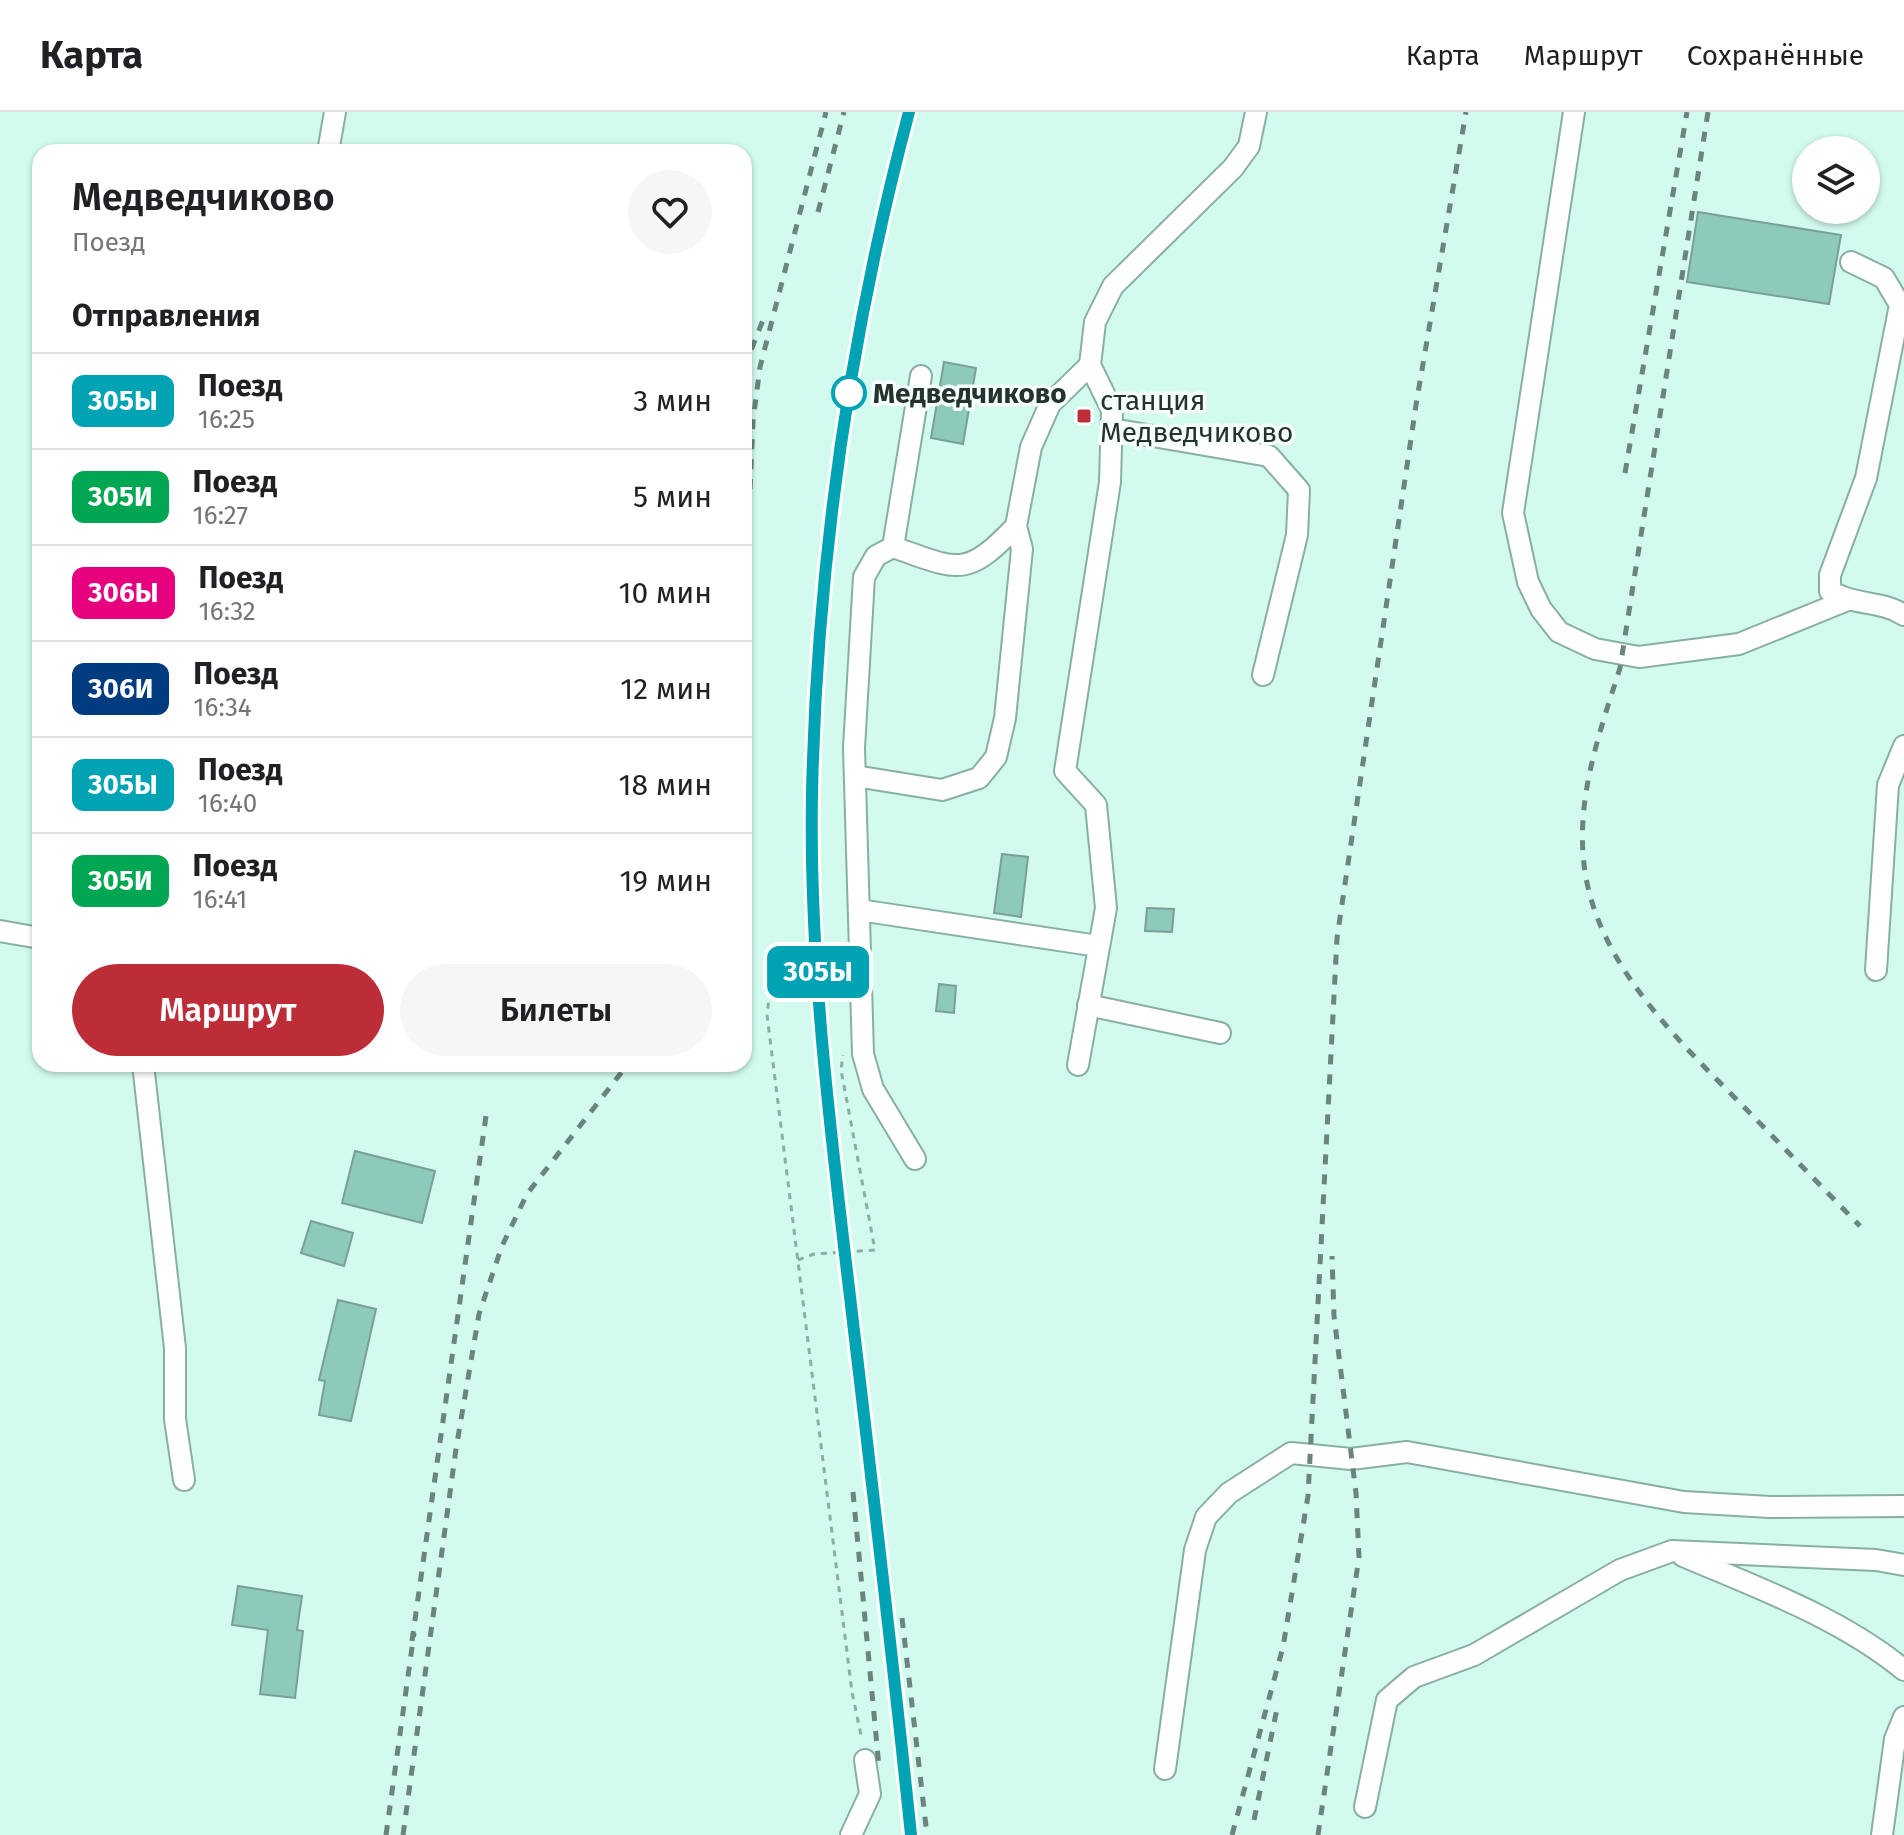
<!DOCTYPE html>
<html lang="ru">
<meta charset="utf-8">
<style>
body{margin:0;font-family:"Fira Sans",sans-serif;background:#f6f6f6;color:#202124;height:100vh;display:flex;flex-direction:column;font-size:30px;white-space:nowrap}
*{box-sizing:border-box;margin:0}
p{font-size:26px;color:#757577}
.icon{flex:none;width:44px;height:44px;fill:none;stroke:currentColor;stroke-width:2;stroke-linecap:round;stroke-linejoin:round}
.map{position:relative;flex:1;overflow:hidden}
.details{position:absolute;left:32px;top:32px;width:720px;height:928px;display:flex;flex-direction:column;background:#fff;border-radius:24px;box-shadow:0 2px 6px #0004}
.details>*{flex:none}
.badge{padding:0 16px;border-radius:12px;font-size:28px;line-height:52px}
.fabs{position:absolute;left:1792px;top:24px;display:grid;gap:16px}
.fabs a{display:grid;place-items:center;width:88px;height:88px;border-radius:50%;background:#fff;box-shadow:0 2px 6px #0004;font-size:40px}
.map>.badge{position:absolute;translate:-50% -50%;box-shadow:0 0 0 4px #fff}
h2{padding:0 40px;font-size:30px;line-height:72px}
.round{display:grid;place-items:center;flex:none;width:84px;height:84px;border-radius:42px;background:#f6f6f6}
.headline{display:flex;align-items:center;justify-content:space-between;height:136px;padding:0 40px}
h1{font-size:38px;font-weight:600;line-height:60px}
.cta{display:flex;gap:16px;margin-top:auto;padding:16px 40px}
.cta a{flex:1;height:92px;border-radius:48px;background:#bd2d38;color:#fff;font-size:32px;font-weight:600;line-height:92px;text-align:center}
.cta a+a{background:#f6f6f6;color:#202124}
ul{padding:0;list-style:none}
li{display:flex;align-items:center;gap:24px;height:96px;padding:0 40px;border-top:2px solid #e0e0e0}
li div{flex:1}
li b{display:block;font-size:30px}
li em{font-style:normal}
li .badge{min-width:88px;font-weight:700;text-align:center}
header{display:flex;align-items:center;gap:48px;box-sizing:border-box;height:112px;padding:0 40px;background:#fff;border-bottom:2px solid #e0e0e0}
header strong{font-size:38px}
nav{display:flex;gap:44px;margin-inline-start:auto;font-size:28px}
.map>svg:first-child{display:block}
.building{fill:#8dcabb;stroke:#7a9f95;stroke-width:2}
.lines{fill:none;stroke-linecap:round;stroke-linejoin:round}
.minor-casing{stroke:#89afa5;stroke-width:24}
.path{stroke:#8eaca4;stroke-width:3;stroke-dasharray:6 6;stroke-linecap:butt}
.minor{stroke:#fff;stroke-width:20}
.rail{stroke:#6b847d;stroke-width:5;stroke-dasharray:10 10;stroke-linecap:butt}
.line-casing{stroke:#fff;stroke-width:18}
.line{stroke:#00a3b4;stroke-width:12}
.stop-dot{fill:#fff;stroke:#00a3b4;stroke-width:4}
.poi-dot{fill:#bd2d38;stroke:#f7fffd;stroke-width:3}
.labels{text-anchor:middle;dominant-baseline:central;stroke-width:7;stroke-linejoin:round;paint-order:stroke}
.stop-label{font-size:28px;font-weight:bold;fill:#24332f;stroke:#f7fffd;text-anchor:start}
.poi-label{font-size:28px;fill:#24332f;stroke:#f7fffd;text-anchor:start}
</style>
<header>
<strong>Карта</strong>
<nav><a>Карта</a><a>Маршрут</a><a>Сохранённые</a></nav>
</header>
<div class="map">
<svg width="1904" height="1723" viewBox="0 0 1904 1723">
<rect width="100%" height="100%" fill="#d2faef"/>
<g class="building">
<polygon points="1698,100 1841,123 1829,192 1687,170"/>
<polygon points="944,250 976,256 963,332 931,326"/>
<polygon points="1002,742 1028,745 1021,805 994,801"/>
<polygon points="1147,796 1174,797 1172,820 1145,819"/>
<polygon points="939,872 956,874 954,901 936,899"/>
<polygon points="355,1039 435,1059 422,1111 342,1091"/>
<polygon points="311,1109 353,1121 344,1154 301,1141"/>
<polygon points="338,1188 376,1197 351,1309 319,1303 325,1269 319,1268"/>
<polygon points="238,1474 302,1484 297,1518 303,1519 295,1586 260,1582 268,1518 232,1513"/>
</g>
<g class="lines">
<defs>
<g id="minor">
<polyline points="1574,0 1513,401 1528,470 1541,497 1559,520 1595,537 1639,545 1739,532 1845,489"/>
<polyline points="328,40 335,0"/>
<path d="M1851,150L1884,166L1900,193L1866,366L1830,463V479C1854,494 1881,488 1904,503"/>
<polyline points="1112,317 1269,344 1299,378 1297,423 1263,563"/>
<polyline points="893,435 921,264"/>
<polyline points="855,664 942,678 979,666 996,645 1005,606 1022,437 1016,414 1031,335 1050,292 1090,253"/>
<polyline points="859,798 1098,834"/>
<polyline points="0,819 40,826"/>
<polyline points="1876,858 1888,673 1904,634"/>
<polyline points="1088,893 1220,921"/>
<polyline points="143,952 175,1236 175,1307 184,1368"/>
<polyline points="1078,953 1106,796 1096,693 1065,659 1110,370 1112,298 1090,253 1095,210 1113,174 1233,56 1249,34 1256,0"/>
<path d="M915,1047L873,977L863,942L854,636L864,465L876,444L893,435C957,457 965,468 1016,414"/>
<path d="M1683,1444C1758,1476 1841,1506 1904,1558"/>
<polyline points="1165,1657 1195,1438 1206,1405 1229,1381 1291,1341 1351,1347 1407,1340 1684,1390 1770,1395 1904,1394"/>
<polyline points="1365,1695 1387,1588 1414,1565 1474,1543 1620,1458 1672,1439 1876,1448 1904,1453"/>
<polyline points="851,1723 870,1682 865,1648"/>
<polyline points="1882,1723 1895,1627 1904,1605"/>
</g>
</defs>
<use href="#minor" class="minor-casing"/>
<g class="path">
<polyline points="773,855 767,903 852,1580 862,1628"/>
<polyline points="798,1148 814,1142 875,1138 841,958 843,943"/>
</g>
<use href="#minor" class="minor"/>
<g class="rail">
<path d="M909,0C851,222 817,451 812,681C809,841 828,1001 847,1159C869,1347 892,1535 911,1723"/>
<path d="M1708,0L1620,556C1600,619 1576,685 1584,752C1595,851 1679,929 1745,996C1783,1035 1822,1075 1860,1114"/>
<polyline points="818,100 844,0"/>
<polyline points="744,256 763,208"/>
<polyline points="1625,361 1687,0"/>
<polyline points="744,517 753,309 760,255 826,0"/>
<polyline points="853,1380 879,1655"/>
<polyline points="902,1506 927,1723"/>
<polyline points="412,1529 486,1004"/>
<polyline points="1254,1708 1278,1592"/>
<polyline points="386,1723 414,1521"/>
<polyline points="403,1723 456,1337 479,1202 502,1134 527,1082 628,952"/>
<polyline points="1232,1723 1283,1535 1308,1384 1337,826 1416,293 1466,0"/>
<polyline points="1318,1723 1359,1445 1356,1381 1334,1204 1332,1144"/>
</g>
</g>
<g class="lines">
<defs>
<path id="line" d="M909,0C850,222 817,452 812,681C809,844 829,1007 848,1168C870,1353 892,1538 911,1723"/>
</defs>
<use href="#line" class="line-casing"/>
<use href="#line" class="line"/>
</g>
<circle class="stop-dot" cx="849" cy="281" r="16"/>
<rect class="poi-dot" x="1076" y="296" width="16" height="16" rx="4"/>
<g class="labels">
<g class="stop-label">
<text x="873" y="281">Медведчиково</text>
</g>
<g class="poi-label">
<text x="1100" y="288">станция<tspan x="1100" dy="32">Медведчиково</tspan></text>
</g>
</g>
</svg>
<div class="fabs">
<a><svg class="icon" aria-label="layers" viewBox="0 0 24 24"><path d="M12 4l9 5-9 5-9-5zM3 14l9 5 9-5"/></svg></a>
</div>
<b class="badge" style="left:818px;top:860px;background:#00a3b4;color:#fff">305Ы</b>
<section class="details">
<div class="headline"><div><h1>Медведчиково</h1><p>Поезд</p></div><a class="round"><svg class="icon" aria-label="heart" viewBox="0 0 24 24"><path d="M12 20l-8-8c-3-5 5-10 8-4 3-6 11-1 8 4z"/></svg></a></div>
<h2>Отправления</h2>
<ul>
<li><span class="badge" style="background:#00a3b4;color:#fff">305Ы</span><div><b>Поезд</b><p>16:25</p></div><em>3 мин</em></li>
<li><span class="badge" style="background:#00a651;color:#fff">305И</span><div><b>Поезд</b><p>16:27</p></div><em>5 мин</em></li>
<li><span class="badge" style="background:#e6007e;color:#fff">306Ы</span><div><b>Поезд</b><p>16:32</p></div><em>10 мин</em></li>
<li><span class="badge" style="background:#003b80;color:#fff">306И</span><div><b>Поезд</b><p>16:34</p></div><em>12 мин</em></li>
<li><span class="badge" style="background:#00a3b4;color:#fff">305Ы</span><div><b>Поезд</b><p>16:40</p></div><em>18 мин</em></li>
<li><span class="badge" style="background:#00a651;color:#fff">305И</span><div><b>Поезд</b><p>16:41</p></div><em>19 мин</em></li>
</ul>
<div class="cta"><a>Маршрут</a><a>Билеты</a></div>
</section>
</div>
